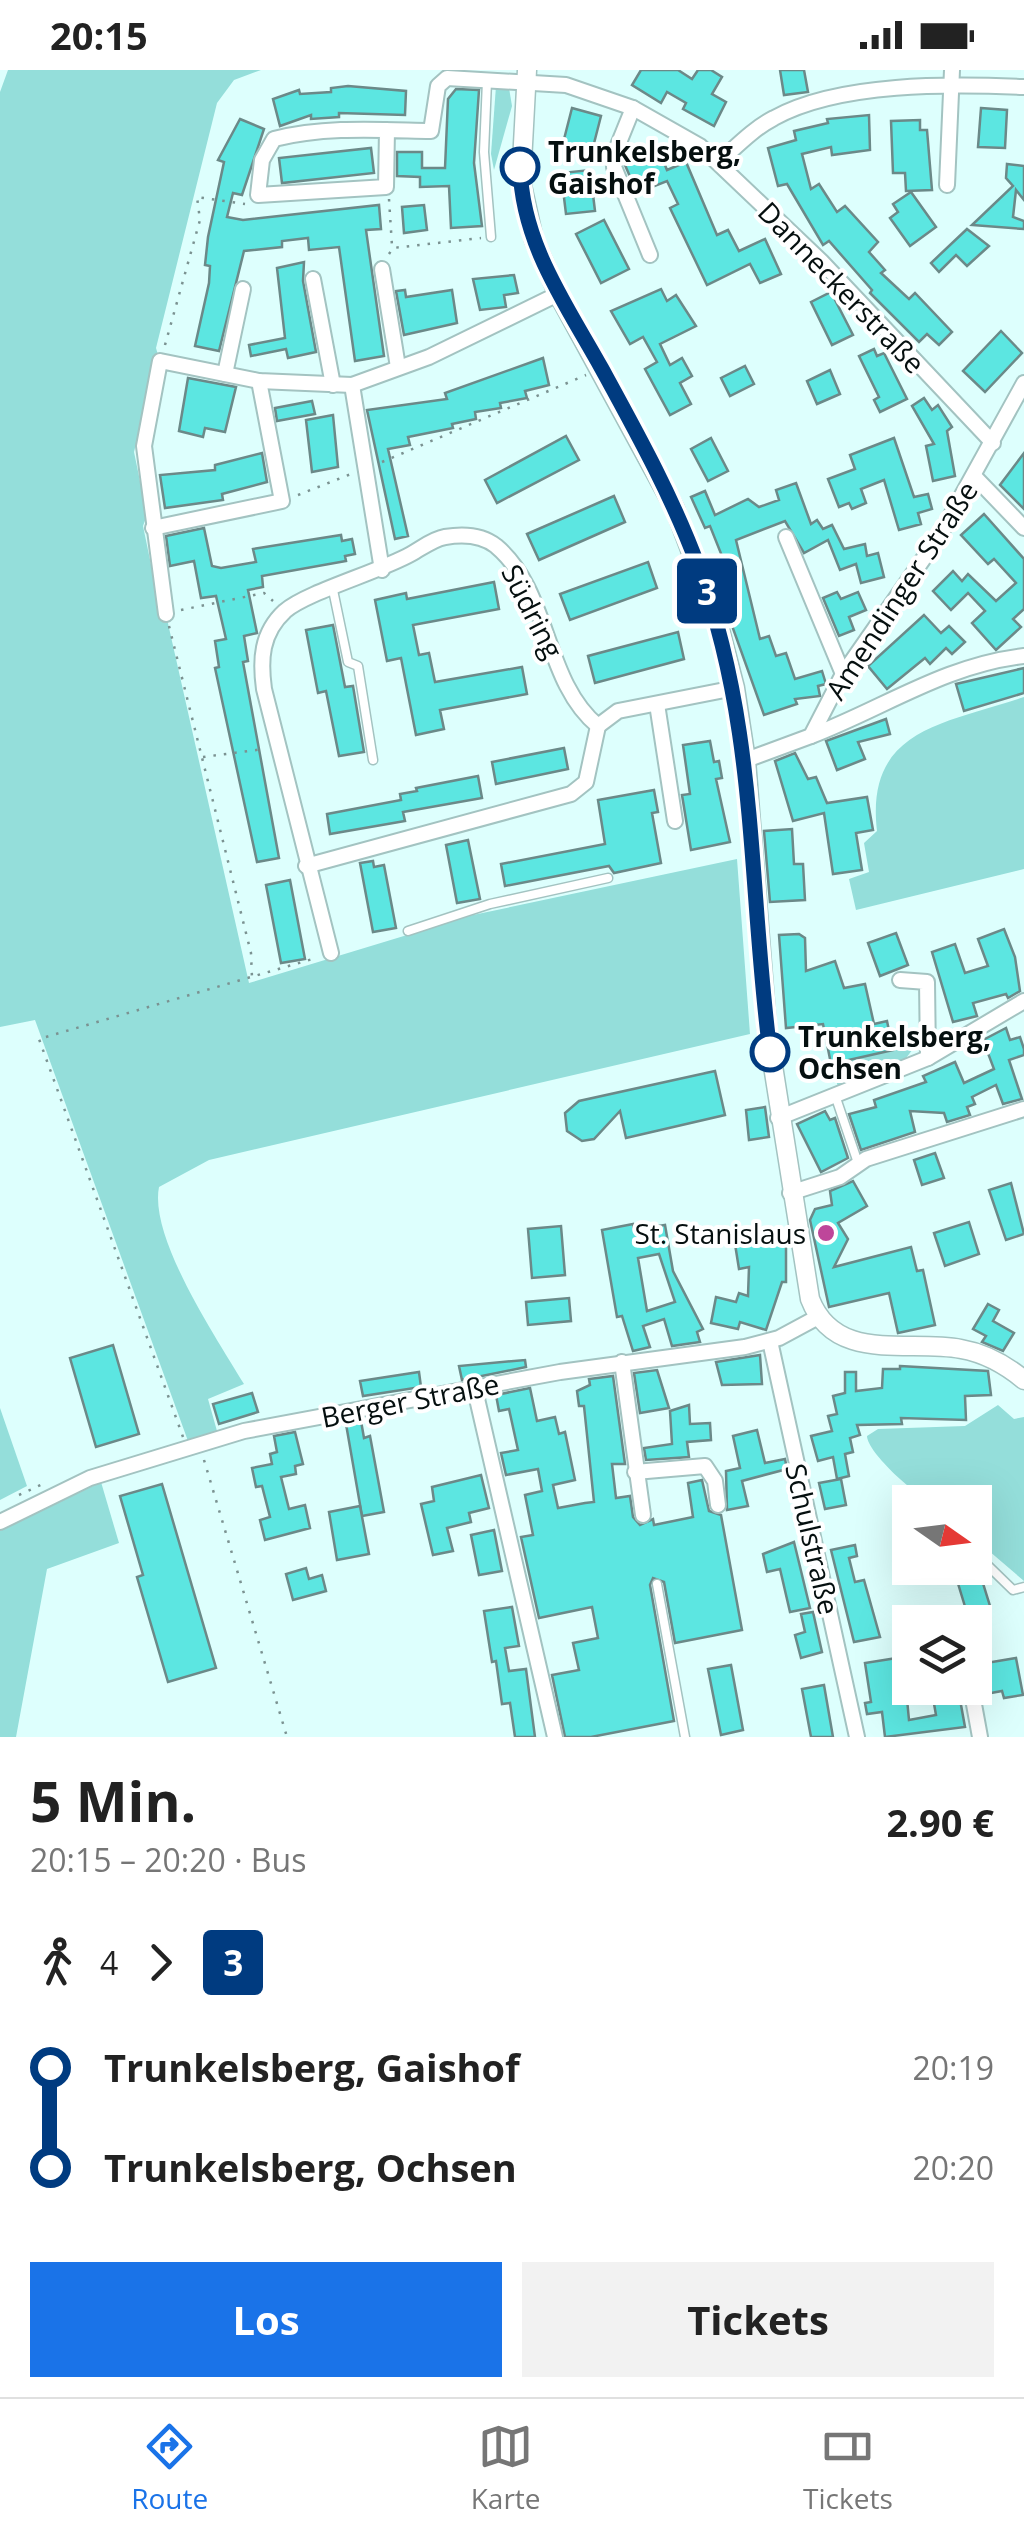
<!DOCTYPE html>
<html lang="de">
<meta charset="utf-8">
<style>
body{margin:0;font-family:"Open Sans",sans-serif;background:#f2f2f2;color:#222;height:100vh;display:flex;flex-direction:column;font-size:38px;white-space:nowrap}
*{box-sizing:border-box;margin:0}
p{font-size:32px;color:#767676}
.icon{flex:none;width:55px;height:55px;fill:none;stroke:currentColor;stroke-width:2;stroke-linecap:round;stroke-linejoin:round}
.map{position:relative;height:1667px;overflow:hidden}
.panel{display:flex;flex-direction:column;background:#fff;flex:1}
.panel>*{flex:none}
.badge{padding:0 20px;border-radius:8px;font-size:35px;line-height:65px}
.needle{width:65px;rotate:104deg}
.tools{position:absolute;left:892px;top:1415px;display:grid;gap:20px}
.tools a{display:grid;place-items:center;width:100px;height:100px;border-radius:0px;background:#fff;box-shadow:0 10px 40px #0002;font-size:50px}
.map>.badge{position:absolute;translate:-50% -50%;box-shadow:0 0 0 5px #fff}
.legs{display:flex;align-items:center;gap:15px;height:110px;padding:0 30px;font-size:32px}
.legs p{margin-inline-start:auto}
.headline{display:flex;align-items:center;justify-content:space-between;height:170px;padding:0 30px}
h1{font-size:55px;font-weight:700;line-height:75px}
.action{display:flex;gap:20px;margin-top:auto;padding:20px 30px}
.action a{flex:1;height:115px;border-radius:0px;background:#1a73e8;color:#fff;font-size:40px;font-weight:700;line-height:115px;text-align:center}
.action a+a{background:#f2f2f2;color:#222}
ul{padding:0 30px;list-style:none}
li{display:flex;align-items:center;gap:35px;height:100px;font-size:38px}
li i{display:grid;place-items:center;width:15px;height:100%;margin:0 12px;background:currentColor}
li i::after{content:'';width:25px;height:25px;margin:-12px;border:8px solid;border-radius:50%;background:#fff}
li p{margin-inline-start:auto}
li:first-child i{background:linear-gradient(#0000 50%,currentColor 0)}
li:last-child i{background:linear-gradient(currentColor 50%,#0000 0)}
.status{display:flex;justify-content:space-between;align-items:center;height:70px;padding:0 50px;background:#fff;direction:ltr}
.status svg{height:28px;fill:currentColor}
.tab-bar{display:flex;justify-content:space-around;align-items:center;height:140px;border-top:2px solid #e0e0e0;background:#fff;font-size:28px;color:#767676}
.tab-bar a{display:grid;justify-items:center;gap:5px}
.tab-bar .active{color:#1a73e8}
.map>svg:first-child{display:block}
.green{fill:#94deda}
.building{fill:#5ce6e1;stroke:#6b8988;stroke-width:2.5;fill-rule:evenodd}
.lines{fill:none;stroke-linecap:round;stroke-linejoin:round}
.service-casing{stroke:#a3c3c1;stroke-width:11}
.minor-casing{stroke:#a3c3c1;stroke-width:18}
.tertiary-casing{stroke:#a3c3c1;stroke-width:21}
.path{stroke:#7b9291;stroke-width:2.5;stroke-dasharray:2.5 8;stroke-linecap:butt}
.service{stroke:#fff;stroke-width:8}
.minor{stroke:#fff;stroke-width:14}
.tertiary{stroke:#fff;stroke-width:18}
.line-1-casing{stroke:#fff;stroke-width:22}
.line-1{stroke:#003b80;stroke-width:15}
.stop-1-dot{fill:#fff;stroke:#003b80;stroke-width:5}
.poi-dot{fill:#be469a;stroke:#fff;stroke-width:4}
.labels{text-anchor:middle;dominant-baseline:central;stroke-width:8;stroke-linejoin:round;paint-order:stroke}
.stop-label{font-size:28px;font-weight:bold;fill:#050f0f;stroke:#fff;text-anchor:start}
.street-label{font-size:28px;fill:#050f0f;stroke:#fff}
.poi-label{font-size:28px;fill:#050f0f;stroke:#fff;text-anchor:end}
</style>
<div class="status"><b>20:15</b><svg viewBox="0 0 49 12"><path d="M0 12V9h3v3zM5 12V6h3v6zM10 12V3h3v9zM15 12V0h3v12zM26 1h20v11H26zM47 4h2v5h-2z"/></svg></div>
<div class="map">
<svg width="1024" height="1667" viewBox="0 0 1024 1667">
<rect width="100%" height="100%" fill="#ddfffd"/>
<g class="green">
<path d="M8,0H261L234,10L217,33L156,278L158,285L134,382L147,445L143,456L161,543L167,549L249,913L473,845L737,789L750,964L209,1090L159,1117C149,1168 217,1269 244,1314L208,1329L217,1361L188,1371L35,950L0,957V22Z"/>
<polygon points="496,16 509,18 512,36 494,100 491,84"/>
<path d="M1024,627V799L856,840L849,809L869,802L864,773L877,761C865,658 945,654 1024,627Z"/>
<polygon points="916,975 903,992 839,1020 831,994 892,980 892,976"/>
<path d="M998,1335L1014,1349L1024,1347V1511L975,1469V1432C963,1432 946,1435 934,1432C918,1429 867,1382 867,1366L878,1359L965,1356Z"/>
<polygon points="0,1338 27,1416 0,1430"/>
<polygon points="101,1412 119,1473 47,1499 16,1667 0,1667 0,1461"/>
</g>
<g class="building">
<polygon points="641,0 678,0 692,9 698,0 711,0 722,7 712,24 726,32 714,56 683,39 686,33 667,22 661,33 632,15"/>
<polygon points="780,0 804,0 808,22 784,25"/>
<polygon points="348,16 406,21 405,45 339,43 339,47 311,49 311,45 280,56 273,29 299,20 300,24 331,22 331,18"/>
<polygon points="456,19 479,20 474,93 482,156 451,158 449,116 420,117 420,107 397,106 397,82 422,82 422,98 445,98 448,29"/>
<polygon points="572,38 601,46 591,85 562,77"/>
<polygon points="981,38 1007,40 1005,78 978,77"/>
<polygon points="869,45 870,80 832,85 831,77 802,84 811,119 819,114 837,142 845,136 878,172 869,182 885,200 881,203 909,229 915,223 952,262 939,275 927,264 919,272 870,223 872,220 829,171 823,175 787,114 778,116 768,78 796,70 794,61 828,53 827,49"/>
<polygon points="240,49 264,59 242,125 233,123 227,147 243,150 379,135 381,159 366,160 384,286 355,291 339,177 309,180 308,168 282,171 282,177 244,181 219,281 195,276 209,213 210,196 205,195 208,167 224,92 218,90"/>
<polygon points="920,50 920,60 927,60 932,120 906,121 905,103 893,103 891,51"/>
<polygon points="371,78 374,103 282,113 279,88"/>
<polygon points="658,78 667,100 686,92 717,165 728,160 739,181 765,169 781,204 760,213 750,194 707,215 670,138 678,134 667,111 637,123 625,95"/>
<polygon points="1007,94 1024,96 1024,130 1016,120 1013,147 1024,151 1024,159 972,155 1013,116 1006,108"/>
<polygon points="590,100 595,141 566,144 561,103"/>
<polygon points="911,122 936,157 910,176 890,148 898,142 893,134"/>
<polygon points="424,135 427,160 404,163 402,137"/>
<polygon points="604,150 629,199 601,213 576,164"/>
<polygon points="967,159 989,176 967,196 956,185 939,202 931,193"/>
<polygon points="304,192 303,211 316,282 288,288 286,279 251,286 249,275 285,268 277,198"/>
<polygon points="514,205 518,223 504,225 506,237 480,240 473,209"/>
<polygon points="661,219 667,231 676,225 696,256 660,274 670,295 682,288 692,306 680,313 691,334 670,345 645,299 657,292 643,267 630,274 611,241"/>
<polygon points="405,220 406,227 452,220 457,253 404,265 396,221"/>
<polygon points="831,222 853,265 832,275 811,232"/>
<polygon points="1001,261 1022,283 985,322 963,301"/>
<polygon points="874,279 877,286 884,283 907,329 880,342 874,330 879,327 859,286"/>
<polygon points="543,288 549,315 525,321 527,328 500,333 501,338 475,342 476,349 452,354 453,358 408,367 410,375 388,379 408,466 395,469 367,340 447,329 445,323"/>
<polygon points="745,296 754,314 730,326 721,308"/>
<polygon points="830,300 840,324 817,334 807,311"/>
<polygon points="188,308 236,317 225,362 205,358 203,367 179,361"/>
<polygon points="924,328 932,340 938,335 952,357 947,361 955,406 933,411 926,376 934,374 912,336"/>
<polygon points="312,331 315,344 277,351 275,338"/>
<polygon points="333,345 338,397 312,402 306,350"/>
<polygon points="566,366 579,390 497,433 485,410"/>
<polygon points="711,368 728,401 708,411 691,379"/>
<polygon points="894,368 914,427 928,424 932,439 918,443 921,454 899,460 884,410 861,419 866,433 852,439 849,433 839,437 828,409 855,399 850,385"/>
<polygon points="262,383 267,412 222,424 223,430 165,438 160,405 215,400 215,395"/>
<polygon points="1024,383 1024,439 1000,415"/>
<polygon points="796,413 811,454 817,450 823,459 832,455 844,479 865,474 867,486 878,483 884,507 861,513 856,494 840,500 828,470 804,483 785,451 736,470 760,569 769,566 776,586 786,583 795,609 822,601 826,614 818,616 820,626 795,629 797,634 764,645 716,511 730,506 710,456 705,458 691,427 705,421 715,445 748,429 759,437 779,430 776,420"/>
<polygon points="614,426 625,452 539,490 527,464"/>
<polygon points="984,444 1024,489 1024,539 1013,549 1021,557 996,580 972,553 985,541 968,523 951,540 933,521 953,501 962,511 968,504 996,531 1016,513 994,489 988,494 961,465"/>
<polygon points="204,458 212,496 221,498 256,492 253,479 341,465 342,471 352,469 355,484 345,486 346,491 262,506 263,517 248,520 257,563 244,566 248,591 243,592 279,788 257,792 215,598 219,597 215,571 226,569 216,526 201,528 194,491 170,496 166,466"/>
<polygon points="648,492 657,518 570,550 560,524"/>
<polygon points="494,512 499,539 413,555 419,585 429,583 435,612 522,597 527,624 440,640 444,659 416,665 401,588 387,591 375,530 406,523 407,529"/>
<polygon points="837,522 841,529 858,522 866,540 849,547 854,560 839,566 823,528"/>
<polygon points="924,545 941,563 949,556 965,572 952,584 946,578 930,594 925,588 887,619 868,596"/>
<polygon points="333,555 345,617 353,616 364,682 339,686 326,621 318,623 306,560"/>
<polygon points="678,562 684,589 595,613 588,586"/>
<polygon points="1024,598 1024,623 964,641 956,614"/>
<polygon points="886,649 890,664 858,672 865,689 837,700 826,671"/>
<polygon points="710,671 714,692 719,691 722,708 716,709 730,772 691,780 682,725 690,724 683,675"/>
<polygon points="564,678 568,699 496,714 492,692"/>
<polygon points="795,683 808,709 816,707 827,733 867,727 873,760 856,763 862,800 833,804 824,743 793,751 775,691"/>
<polygon points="478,706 482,728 403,742 405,751 330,764 327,744 401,730 400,724 417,721 416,718"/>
<polygon points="654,720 658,742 652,743 661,793 614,803 609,796 505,816 501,794 605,774 598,730"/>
<polygon points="792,759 794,794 803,794 805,830 770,832 764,761"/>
<polygon points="468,770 480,829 457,833 446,775"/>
<polygon points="373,791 374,797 384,795 396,858 373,862 360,793"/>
<polygon points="290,810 305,889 281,893 266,815"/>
<polygon points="1004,859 1015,887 1020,921 1008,928 1006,924 973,933 977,946 953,952 932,882 955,874 965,903 988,896 978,869"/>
<polygon points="896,863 908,895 880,906 868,873"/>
<polygon points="799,864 805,868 806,901 835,891 844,918 865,914 874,954 887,951 893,980 831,994 823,954 786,958 779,865"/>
<polygon points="1006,958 1010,970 1020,967 1024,979 1024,985 1009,990 1022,1029 1003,1034 996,1015 972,1027 975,1034 967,1037 970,1045 947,1052 944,1043 910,1041 915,1062 861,1080 849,1044 876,1037 874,1030 926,1012 923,1006 955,992 964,1013 994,999 983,970"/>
<polygon points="715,1001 725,1045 626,1068 620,1041 594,1069 582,1071 567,1061 565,1043 579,1031"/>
<polygon points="765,1037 769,1067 749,1070 746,1040"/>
<polygon points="825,1041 830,1050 835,1048 848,1088 821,1102 797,1054"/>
<polygon points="935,1083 944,1108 922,1115 914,1090"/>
<polygon points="853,1111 867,1136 838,1153 848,1169 834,1197 911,1177 917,1201 923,1200 935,1255 898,1263 889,1223 829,1237 810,1150 815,1139 832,1135 830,1121"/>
<polygon points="1011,1113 1024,1164 1006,1170 989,1120"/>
<polygon points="969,1152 979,1184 945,1196 934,1163"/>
<path d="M633,1154L634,1160L665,1155L673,1201L703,1259L697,1262L700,1272L672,1276L664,1249L643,1256L650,1277L633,1281L622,1246L617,1247L602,1160ZM659,1184L675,1232L647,1241L638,1188Z"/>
<polygon points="561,1156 565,1205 532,1208 528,1159"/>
<polygon points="760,1166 786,1167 786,1212 782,1212 766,1260 740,1252 738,1259 711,1253 716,1227 736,1232 739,1223 748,1226 749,1197 739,1199 735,1174 760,1170"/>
<polygon points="569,1228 571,1251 528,1255 526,1232"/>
<polygon points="988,1234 999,1240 993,1251 1014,1263 1003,1281 982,1272 986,1266 973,1259"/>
<polygon points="113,1275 139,1364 96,1377 70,1288"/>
<polygon points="760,1285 762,1314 722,1315 716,1292"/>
<polygon points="525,1290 526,1297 462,1310 459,1296"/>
<polygon points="900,1296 988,1301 991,1325 965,1326 966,1350 901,1348 902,1354 857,1355 860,1365 850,1368 853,1382 845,1384 849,1406 837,1409 833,1387 818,1391 811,1366 832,1361 828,1346 837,1344 833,1326 845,1323 845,1302 856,1302 856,1321 882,1318 883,1299 900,1299"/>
<polygon points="657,1300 669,1338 640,1343 634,1303"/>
<polygon points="419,1302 421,1317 363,1326 360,1311"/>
<polygon points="613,1306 625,1394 612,1394 616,1428 630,1426 633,1447 640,1455 653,1449 654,1455 693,1447 688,1413 702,1410 709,1441 721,1445 742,1560 675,1573 664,1512 653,1508 650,1515 674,1651 591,1667 565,1667 552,1605 579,1600 573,1573 598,1568 592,1537 539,1548 521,1467 533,1465 525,1425 542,1421 538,1399 506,1405 501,1383 518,1380 509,1339 499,1341 496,1325 530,1318 537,1351 555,1347 559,1364 565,1362 575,1410 553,1415 558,1438 585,1433 594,1432 584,1336 579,1336 577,1321 590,1315 589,1309"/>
<polygon points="252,1323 258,1342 219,1354 213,1334"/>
<polygon points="689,1335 690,1354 710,1353 711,1370 687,1372 689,1387 646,1390 644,1378 672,1374 670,1341"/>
<polygon points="361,1351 364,1368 370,1366 384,1442 362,1446 346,1354"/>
<polygon points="757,1360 765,1393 785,1389 787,1399 742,1411 748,1436 727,1440 726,1401 740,1398 733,1366"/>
<polygon points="295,1362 303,1394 295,1396 296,1404 281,1407 289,1439 305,1435 310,1458 265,1470 260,1450 270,1447 262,1416 256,1417 252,1398 272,1394 270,1384 277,1382 274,1366"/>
<polygon points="481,1405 489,1438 469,1443 471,1452 447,1458 453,1481 433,1485 421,1434 434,1431 432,1417"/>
<polygon points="841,1409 846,1435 825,1439 819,1413"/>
<polygon points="162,1414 216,1598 168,1612 137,1507 143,1505 120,1426"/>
<polygon points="360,1436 369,1484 337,1490 329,1442"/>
<polygon points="494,1460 502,1501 479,1505 471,1465"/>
<polygon points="794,1472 810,1538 790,1542 780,1499 767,1502 763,1484"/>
<polygon points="855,1475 857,1486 849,1488 855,1512 864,1510 880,1567 854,1572 831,1480"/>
<polygon points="306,1498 309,1509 322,1505 326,1521 293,1530 286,1504"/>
<polygon points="932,1498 976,1498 976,1508 981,1507 990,1536 967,1543 956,1507 936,1513"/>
<polygon points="512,1537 519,1576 505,1578 509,1601 526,1599 535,1667 515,1667 510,1633 502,1634 496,1591 492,1592 484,1541"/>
<polygon points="813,1542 822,1582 801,1588 795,1565 805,1562 801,1544"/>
<polygon points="903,1587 909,1650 936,1645 933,1628 959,1624 965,1657 885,1667 882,1642 867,1644 865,1633 871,1632 865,1593"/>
<polygon points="1016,1588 1023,1625 1004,1628 1002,1621 991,1623 986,1593"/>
<polygon points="731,1595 743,1660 721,1665 708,1599"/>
<polygon points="824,1615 833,1667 811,1667 802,1619"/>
</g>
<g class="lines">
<defs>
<g id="service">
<polyline points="487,11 484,82 491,167"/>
<polyline points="333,520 348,592 358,596 373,690"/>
<polyline points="408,861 490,834 608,808"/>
<polyline points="836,1028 858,1093"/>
<polyline points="975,1483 1013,1520 1024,1517"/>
<polyline points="657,1514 685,1667"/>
</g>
<g id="minor">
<polyline points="633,38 614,85 614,97 650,185"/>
<path d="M387,60L386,117L258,125L262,90L274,69C326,56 379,60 431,61L438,16L447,8L566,15L633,38L700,76L821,191L993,373"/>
<path d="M720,91C737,76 753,59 774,48C839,12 951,14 1024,17"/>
<polyline points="947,115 952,0"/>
<polyline points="382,199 398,297"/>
<polyline points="313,209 333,315"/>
<polyline points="225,304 243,219"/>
<polyline points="352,315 382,500"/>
<polyline points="974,406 1024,458"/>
<polyline points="153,458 282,431 259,311"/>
<polyline points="786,467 843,604"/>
<polyline points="166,544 144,376 160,291 259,311 352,315 429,287 558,224"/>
<polyline points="657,634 675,751"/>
<path d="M811,666C884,638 945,595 1024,586"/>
<polyline points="746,690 811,666 843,604 940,465 1024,313"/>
<polyline points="306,796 571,724 586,712 598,656"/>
<path d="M331,883L264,619C260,590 261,563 285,541C307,522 379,502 411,484C422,478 433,469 445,467C463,464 482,465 496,476C550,521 544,612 598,656L618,641L735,618"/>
<polyline points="900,910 927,912 928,988"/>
<polyline points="778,1048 928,988 1024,931"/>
<polyline points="790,1123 840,1107 866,1089 1024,1039"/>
<polyline points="770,1271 857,1667"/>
<polyline points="622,1292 643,1445"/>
<polyline points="475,1320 555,1667"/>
<polyline points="635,1402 705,1396 715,1411 718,1435"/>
<polyline points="0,1452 90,1408 244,1361 560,1302 745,1277 779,1268 818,1247"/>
<polyline points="971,1618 980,1667"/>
</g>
<path id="tertiary" d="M527,0L521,111L534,170L558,224L675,439L720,560L735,618L746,690L767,958L810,1229C835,1294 908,1269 961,1279C984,1283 1006,1295 1024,1310"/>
</defs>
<use href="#service" class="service-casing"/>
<use href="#minor" class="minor-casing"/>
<use href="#tertiary" class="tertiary-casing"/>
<g class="path">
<polyline points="389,129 392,176"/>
<polyline points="389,184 393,178 481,168"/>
<polyline points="165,275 200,150 197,127 245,134"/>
<polyline points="382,392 586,305"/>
<polyline points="298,425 351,404"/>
<polyline points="181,540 264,523 273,531"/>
<polyline points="169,556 251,883 252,908"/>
<polyline points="203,687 264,679"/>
<polyline points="183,1367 39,969 316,888"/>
<polyline points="204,1390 287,1667"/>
<polyline points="19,1425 47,1412"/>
</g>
<use href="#service" class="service"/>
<use href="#minor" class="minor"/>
<use href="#tertiary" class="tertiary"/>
</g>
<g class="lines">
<defs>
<path id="line-1" d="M520,97C522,174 566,234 602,299C637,363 673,428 698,496C758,658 748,814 770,982"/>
</defs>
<use href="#line-1" class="line-1-casing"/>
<use href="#line-1" class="line-1"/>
</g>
<g class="stop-1-dot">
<circle cx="520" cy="97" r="18"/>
<circle cx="770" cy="982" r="18"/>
</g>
<circle class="poi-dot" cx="826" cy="1163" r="10"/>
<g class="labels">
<g class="stop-label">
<text x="548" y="81">Trunkelsberg,<tspan x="548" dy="32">Gaishof</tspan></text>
<text x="798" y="966">Trunkelsberg,<tspan x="798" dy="32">Ochsen</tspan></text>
</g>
<g class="street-label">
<text transform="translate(842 217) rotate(46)">Danneckerstraße</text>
<text transform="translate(901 520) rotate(-57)">Amendinger Straße</text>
<text transform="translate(533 541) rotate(63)">Südring</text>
<text transform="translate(410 1330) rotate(-11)">Berger Straße</text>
<text transform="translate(813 1469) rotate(77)">Schulstraße</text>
</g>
<g class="poi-label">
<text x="806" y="1163">St. Stanislaus</text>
</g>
</g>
</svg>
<div class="tools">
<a><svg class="needle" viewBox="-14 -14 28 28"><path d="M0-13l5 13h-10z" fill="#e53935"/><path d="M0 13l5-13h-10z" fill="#767676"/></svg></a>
<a><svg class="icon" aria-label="layers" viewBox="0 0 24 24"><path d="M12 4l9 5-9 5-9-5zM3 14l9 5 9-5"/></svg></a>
</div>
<b class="badge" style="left:707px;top:521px;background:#003b80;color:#fff">3</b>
</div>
<section class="panel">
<div class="headline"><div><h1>5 Min.</h1><p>20:15 – 20:20 · Bus</p></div><b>2.90 €</b></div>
<div class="legs"><svg class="icon" aria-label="walk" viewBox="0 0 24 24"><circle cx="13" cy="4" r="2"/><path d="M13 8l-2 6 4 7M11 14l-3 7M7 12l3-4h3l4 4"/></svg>4<svg class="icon" aria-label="forward" viewBox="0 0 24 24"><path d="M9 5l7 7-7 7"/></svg><b class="badge" style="background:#003b80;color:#fff">3</b></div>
<ul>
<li><i style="color:#003b80"></i><b>Trunkelsberg, Gaishof</b><p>20:19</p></li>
<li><i style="color:#003b80"></i><b>Trunkelsberg, Ochsen</b><p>20:20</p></li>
</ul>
<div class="action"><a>Los</a><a>Tickets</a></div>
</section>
<nav class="tab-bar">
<a class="active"><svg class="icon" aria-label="directions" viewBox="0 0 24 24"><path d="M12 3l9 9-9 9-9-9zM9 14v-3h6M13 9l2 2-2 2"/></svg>Route</a>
<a><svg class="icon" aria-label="map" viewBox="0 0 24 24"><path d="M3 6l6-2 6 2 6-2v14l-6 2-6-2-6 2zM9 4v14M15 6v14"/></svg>Karte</a>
<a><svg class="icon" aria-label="tickets" viewBox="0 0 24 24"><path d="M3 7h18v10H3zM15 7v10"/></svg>Tickets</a>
</nav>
